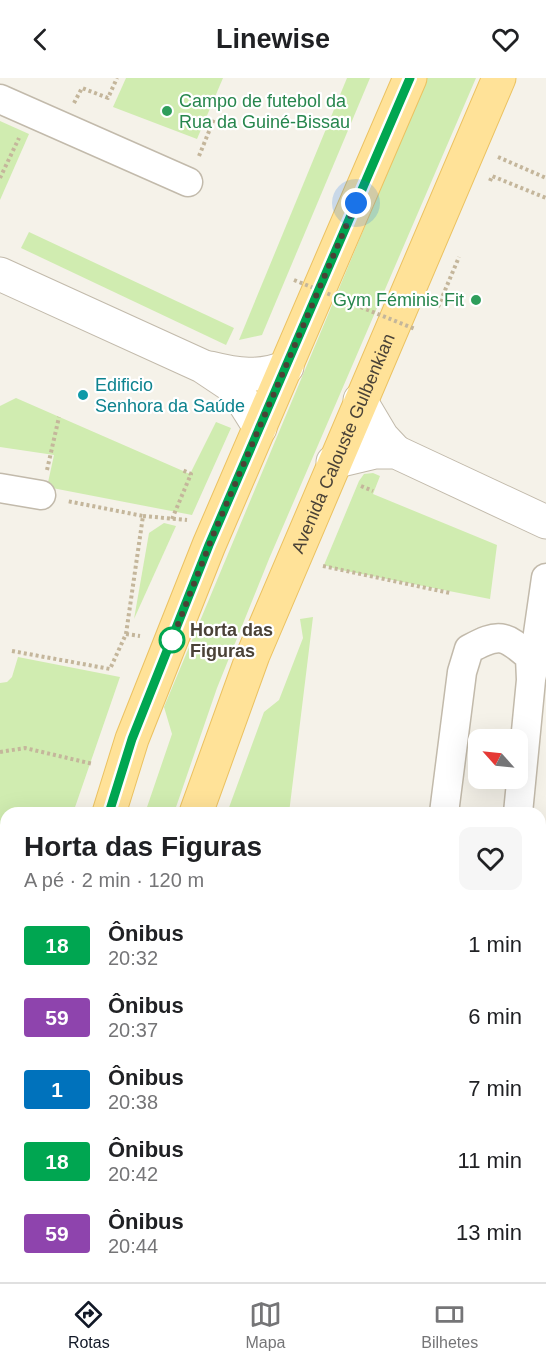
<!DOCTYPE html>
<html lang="pt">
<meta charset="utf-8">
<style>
body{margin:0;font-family:Helvetica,sans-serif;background:#f6f6f6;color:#202124;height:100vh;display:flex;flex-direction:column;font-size:22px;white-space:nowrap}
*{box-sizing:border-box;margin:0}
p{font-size:20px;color:#757577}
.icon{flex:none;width:33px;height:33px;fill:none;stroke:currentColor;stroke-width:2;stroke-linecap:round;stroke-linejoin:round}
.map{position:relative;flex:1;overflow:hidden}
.side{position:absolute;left:0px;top:729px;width:546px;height:476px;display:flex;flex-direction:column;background:#fff;border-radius:18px 18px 0 0;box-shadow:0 6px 24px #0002}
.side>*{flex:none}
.badge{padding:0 12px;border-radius:4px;font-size:21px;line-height:39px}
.needle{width:39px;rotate:297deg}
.buttons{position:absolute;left:468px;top:651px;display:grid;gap:12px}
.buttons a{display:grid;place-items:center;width:60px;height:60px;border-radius:12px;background:#fff;box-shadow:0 6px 24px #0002;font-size:30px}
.you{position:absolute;width:30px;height:30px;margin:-15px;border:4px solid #fff;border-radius:50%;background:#1a73e8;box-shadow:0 0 0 9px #1a73e833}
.map>.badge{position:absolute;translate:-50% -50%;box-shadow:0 0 0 3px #fff}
.round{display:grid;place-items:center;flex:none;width:63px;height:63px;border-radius:12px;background:#f6f6f6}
.headline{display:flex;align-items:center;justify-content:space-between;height:102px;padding:0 24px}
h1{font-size:28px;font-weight:600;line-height:45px}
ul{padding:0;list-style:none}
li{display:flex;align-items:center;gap:18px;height:72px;padding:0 24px}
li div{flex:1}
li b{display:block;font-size:22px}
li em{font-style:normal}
li .badge{min-width:66px;font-weight:700;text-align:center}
header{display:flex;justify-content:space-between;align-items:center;height:78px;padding:0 24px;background:#fff;font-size:27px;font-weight:600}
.tab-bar{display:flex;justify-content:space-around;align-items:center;height:84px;border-top:2px solid #e0e0e0;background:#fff;font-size:16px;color:#757577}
.tab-bar a{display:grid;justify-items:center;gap:3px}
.tab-bar .active{color:#111827}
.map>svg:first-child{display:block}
.green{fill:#d0ecb0}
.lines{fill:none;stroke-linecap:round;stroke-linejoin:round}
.service-casing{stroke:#c2baab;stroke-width:16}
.minor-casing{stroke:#c2baab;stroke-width:31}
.tertiary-casing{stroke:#c2baab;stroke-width:35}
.primary-casing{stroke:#ebc261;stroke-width:35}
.path{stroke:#c4b69b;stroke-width:4;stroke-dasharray:3 3;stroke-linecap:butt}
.service{stroke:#fff;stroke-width:14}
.minor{stroke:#fff;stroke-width:28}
.tertiary{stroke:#fff;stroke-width:33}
.primary{stroke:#ffe298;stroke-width:33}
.path-bridge{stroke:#c4b69b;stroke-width:4;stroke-dasharray:3 3;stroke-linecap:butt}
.line-casing{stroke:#fff;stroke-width:14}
.line{stroke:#00a651;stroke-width:9}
.walk{stroke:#4a4237;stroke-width:6;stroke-dasharray:0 10.8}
.leisure-dot{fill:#2e9e5b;stroke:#fff;stroke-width:2}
.culture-dot{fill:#0f9aa8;stroke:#fff;stroke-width:2}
.stop-dot{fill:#fff;stroke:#00a651;stroke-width:3}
.labels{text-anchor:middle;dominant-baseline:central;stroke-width:4.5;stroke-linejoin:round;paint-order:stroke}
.leisure-label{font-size:18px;fill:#27864d;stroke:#fff;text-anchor:start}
.culture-label{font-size:18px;fill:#0d838f;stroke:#fff;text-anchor:start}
.street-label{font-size:18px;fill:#4a4237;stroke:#fff}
.stop-label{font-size:18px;font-weight:bold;fill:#4a4237;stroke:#fff;text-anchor:start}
</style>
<header><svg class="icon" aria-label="back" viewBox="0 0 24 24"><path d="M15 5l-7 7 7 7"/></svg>Linewise<svg class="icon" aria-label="heart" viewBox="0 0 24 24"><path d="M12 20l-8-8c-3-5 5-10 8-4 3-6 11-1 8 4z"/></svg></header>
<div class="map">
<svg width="546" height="1204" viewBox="0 0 546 1204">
<rect width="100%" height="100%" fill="#f5f2e9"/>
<g class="green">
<polygon points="126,0 223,0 197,61 113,29"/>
<polygon points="347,0 370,0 262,257 239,262"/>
<polygon points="427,0 476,0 269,481 217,610 174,735 145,735 172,656 164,629"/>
<polygon points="0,43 29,56 0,122"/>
<polygon points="29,154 234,250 226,267 21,170"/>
<polygon points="16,320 190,396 216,344 231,350 192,437 47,409 54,377 0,369 0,328"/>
<polygon points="373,395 380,398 373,416 497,467 490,521 336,491 324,487 359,403 364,396"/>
<polygon points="164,445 176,448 134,541 149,455"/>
<polygon points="313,539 289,735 227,735 264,634 279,622 303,560 300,541"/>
<polygon points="18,579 120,599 73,735 6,735 6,977 0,1003 0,605 7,604 12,599"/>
<polygon points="13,1199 55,1199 56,1204 12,1204"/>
<polygon points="220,1199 220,1198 249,1199 247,1204 213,1204"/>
</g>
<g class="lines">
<defs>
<polyline id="service" points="540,1117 546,1120"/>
<g id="minor">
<polyline points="0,21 188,104"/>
<polyline points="0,410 41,417"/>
<polyline points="532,597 546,500"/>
<path d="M444,735L462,594L469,571C499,555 504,556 530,579L531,602L518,735"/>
<polyline points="540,994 546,995"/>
</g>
<g id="tertiary">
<polyline points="0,196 202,288 235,310 260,350"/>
<path d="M210,290C238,297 259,300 287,289"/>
<polyline points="360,322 382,359 396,374"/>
<polyline points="333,384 375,374 396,374 546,444"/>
</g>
<g id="primary">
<polyline points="109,735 132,661 209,467 410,0"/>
<path id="s1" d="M196,735L253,577L499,0"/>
<polyline points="0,1187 6,1145"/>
<polyline points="68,1198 70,1204"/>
</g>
</defs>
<use href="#service" class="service-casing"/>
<use href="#minor" class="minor-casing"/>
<use href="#tertiary" class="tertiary-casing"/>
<use href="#primary" class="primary-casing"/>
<g class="path">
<polyline points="74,25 82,10 108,20 117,0"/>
<polyline points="199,78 214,41"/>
<polyline points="498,79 546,100"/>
<polyline points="0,100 19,60"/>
<polyline points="490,103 492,98 546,120"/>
<polyline points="438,229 459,179"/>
<polyline points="47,392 59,339"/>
<polyline points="361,408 373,413"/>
<polyline points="143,438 187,442"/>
<polyline points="172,441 191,396 182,392"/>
<polyline points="323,488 450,515"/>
<polyline points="126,556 140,558"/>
<polyline points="12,573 110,591 126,556 143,438 67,423"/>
<polyline points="0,674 25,670 93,686"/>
<polyline points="204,1204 211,1198"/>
</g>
<use href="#service" class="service"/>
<use href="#minor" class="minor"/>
<use href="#tertiary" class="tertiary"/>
<use href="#primary" class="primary"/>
<polyline class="path-bridge" points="294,202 415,251"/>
</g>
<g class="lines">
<defs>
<polyline id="line" points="109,735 132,661 209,467 410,0"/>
</defs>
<use href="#line" class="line-casing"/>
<use href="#line" class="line"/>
<polyline class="walk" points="172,562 171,564 214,455 356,125"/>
</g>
<g class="leisure-dot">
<circle cx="167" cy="33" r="6"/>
<circle cx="476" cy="222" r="6"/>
</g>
<circle class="culture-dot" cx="83" cy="317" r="6"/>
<circle class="stop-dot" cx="172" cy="562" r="12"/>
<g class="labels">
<g class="leisure-label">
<text x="179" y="23">Campo de futebol da<tspan x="179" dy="21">Rua da Guiné-Bissau</tspan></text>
<text x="464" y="222" text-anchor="end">Gym Féminis Fit</text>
</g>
<g class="culture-label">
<text x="95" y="307">Edificio<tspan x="95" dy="21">Senhora da Saúde</tspan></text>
</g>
<g class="street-label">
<text stroke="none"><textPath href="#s1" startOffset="398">Avenida Calouste Gulbenkian</textPath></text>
</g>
<g class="stop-label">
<text x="190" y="552">Horta das<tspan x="190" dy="21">Figuras</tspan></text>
</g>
</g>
</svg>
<div class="buttons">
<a><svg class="needle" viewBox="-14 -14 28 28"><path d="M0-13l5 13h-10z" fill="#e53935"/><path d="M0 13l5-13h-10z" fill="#757577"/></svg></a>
</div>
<div class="you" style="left:356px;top:125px"></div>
<section class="side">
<div class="headline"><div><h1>Horta das Figuras</h1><p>A pé · 2 min · 120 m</p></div><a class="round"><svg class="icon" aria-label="heart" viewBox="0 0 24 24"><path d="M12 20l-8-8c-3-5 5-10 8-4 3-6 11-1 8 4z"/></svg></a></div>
<ul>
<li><span class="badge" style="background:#00a651;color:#fff">18</span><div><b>Ônibus</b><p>20:32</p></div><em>1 min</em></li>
<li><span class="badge" style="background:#8e44ad;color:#fff">59</span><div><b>Ônibus</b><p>20:37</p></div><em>6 min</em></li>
<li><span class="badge" style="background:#0072bc;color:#fff">1</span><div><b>Ônibus</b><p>20:38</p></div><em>7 min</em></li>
<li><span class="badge" style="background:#00a651;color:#fff">18</span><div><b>Ônibus</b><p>20:42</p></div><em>11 min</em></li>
<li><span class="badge" style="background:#8e44ad;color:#fff">59</span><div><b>Ônibus</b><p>20:44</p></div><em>13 min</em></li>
</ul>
</section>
</div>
<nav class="tab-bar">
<a class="active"><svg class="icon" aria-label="directions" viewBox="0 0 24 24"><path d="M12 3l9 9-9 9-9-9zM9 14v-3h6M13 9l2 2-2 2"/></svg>Rotas</a>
<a><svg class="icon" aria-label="map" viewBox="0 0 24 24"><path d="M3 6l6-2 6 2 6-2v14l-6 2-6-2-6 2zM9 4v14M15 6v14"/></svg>Mapa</a>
<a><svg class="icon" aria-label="tickets" viewBox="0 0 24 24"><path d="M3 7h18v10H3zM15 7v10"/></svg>Bilhetes</a>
</nav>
